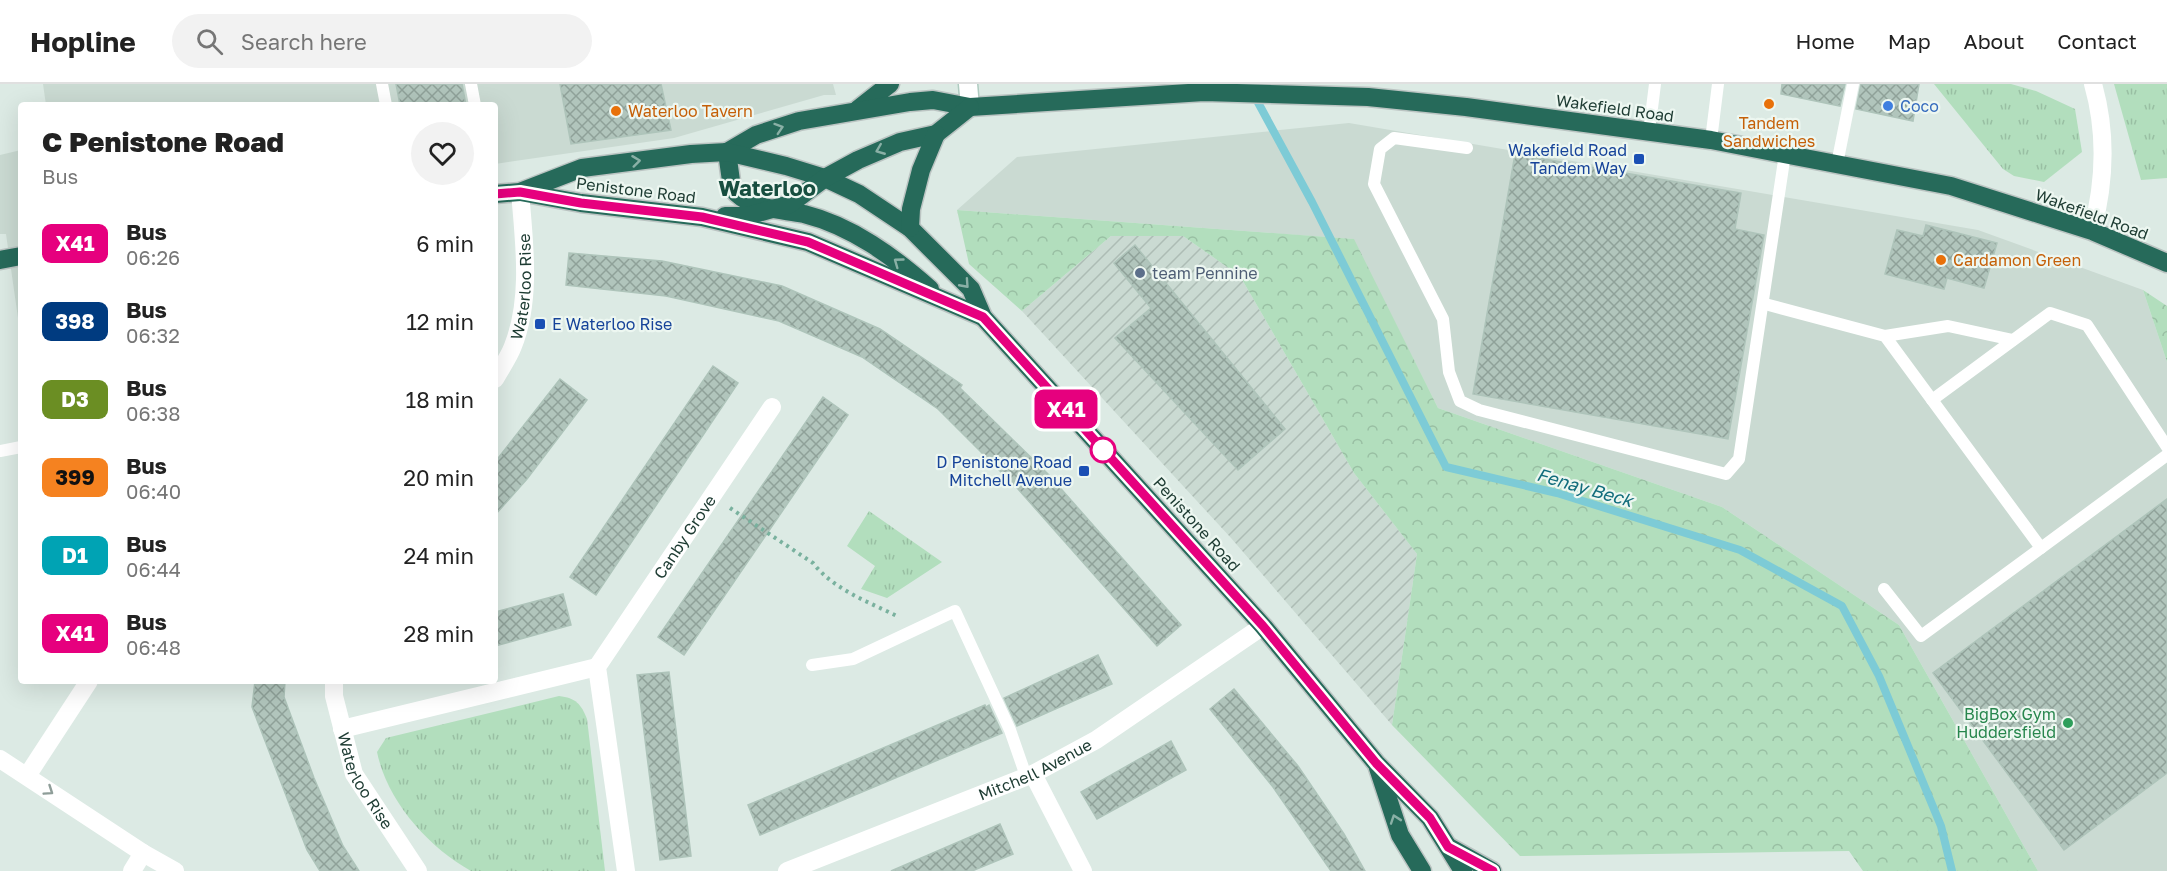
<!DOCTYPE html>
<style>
body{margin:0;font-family:"Golos Text",sans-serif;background:#f2f2f2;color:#222;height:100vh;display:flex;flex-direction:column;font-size:22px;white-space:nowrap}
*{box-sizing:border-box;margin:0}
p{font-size:20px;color:#767676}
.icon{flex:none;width:33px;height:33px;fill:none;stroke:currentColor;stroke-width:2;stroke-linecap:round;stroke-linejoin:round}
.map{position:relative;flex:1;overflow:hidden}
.sheet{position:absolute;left:18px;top:18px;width:480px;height:582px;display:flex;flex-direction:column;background:#fff;border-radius:6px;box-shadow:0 6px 24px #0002}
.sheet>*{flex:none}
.badge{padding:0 12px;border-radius:9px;font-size:21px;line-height:39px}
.map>.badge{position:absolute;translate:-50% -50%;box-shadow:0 0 0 3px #fff}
.round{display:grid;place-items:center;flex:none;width:63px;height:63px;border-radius:32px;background:#f2f2f2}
.head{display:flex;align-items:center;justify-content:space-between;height:102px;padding:0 24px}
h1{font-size:28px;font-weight:800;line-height:45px}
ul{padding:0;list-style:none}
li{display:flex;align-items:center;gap:18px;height:78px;padding:0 24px}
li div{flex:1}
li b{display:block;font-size:22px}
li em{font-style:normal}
li .badge{min-width:66px;font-weight:700;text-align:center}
header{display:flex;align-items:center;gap:36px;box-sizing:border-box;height:84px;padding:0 30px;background:#fff;border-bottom:2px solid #e0e0e0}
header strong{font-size:28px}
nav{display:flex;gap:33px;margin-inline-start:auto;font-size:21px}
.search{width:420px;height:54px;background:#f2f2f2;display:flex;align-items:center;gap:15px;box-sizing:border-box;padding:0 21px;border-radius:33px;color:#767676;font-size:22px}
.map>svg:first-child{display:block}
.built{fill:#cadad2}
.industrial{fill:url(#industrial-furrows)}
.grass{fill:url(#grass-tufts)}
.forest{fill:url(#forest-crowns)}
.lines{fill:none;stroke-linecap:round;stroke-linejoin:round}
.stream{stroke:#7dcbd6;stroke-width:8}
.building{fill:url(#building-cross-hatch);stroke:#aec4ba;stroke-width:1.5}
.secondary-casing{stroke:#aecbc0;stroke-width:21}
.highway-casing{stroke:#bbc4c2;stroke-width:21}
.path{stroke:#79b19e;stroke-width:4;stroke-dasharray:3 4.5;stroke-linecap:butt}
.lane{stroke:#fff;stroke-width:12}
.street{stroke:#fff;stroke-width:18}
.secondary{stroke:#fff;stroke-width:18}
.highway{stroke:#266a5a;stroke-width:18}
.oneway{stroke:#8ab0a6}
.oneway2{stroke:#8e9d98}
.line-casing{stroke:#fff;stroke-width:14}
.line{stroke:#e6007e;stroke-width:9}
.food-dot{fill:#e8710a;stroke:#edf7f1;stroke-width:2}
.shop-dot{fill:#3f7fe0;stroke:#edf7f1;stroke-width:2}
.transit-dot{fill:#1a4fb4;stroke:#edf7f1;stroke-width:2}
.service-dot{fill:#5c6f8a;stroke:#edf7f1;stroke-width:2}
.stop-dot{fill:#fff;stroke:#e6007e;stroke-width:3}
.leisure-dot{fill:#2e9e5b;stroke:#edf7f1;stroke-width:2}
.labels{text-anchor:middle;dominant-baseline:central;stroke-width:4.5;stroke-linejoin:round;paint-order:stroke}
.shop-label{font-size:16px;fill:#366cbe;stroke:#edf7f1;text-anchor:start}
.street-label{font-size:16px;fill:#1d3b32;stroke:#edf7f1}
.food-label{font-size:16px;fill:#c56008;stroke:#edf7f1;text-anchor:start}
.transit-label{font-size:16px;fill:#164399;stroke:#edf7f1;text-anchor:end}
.service-label{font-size:16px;fill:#4e5e75;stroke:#edf7f1;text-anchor:start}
.leisure-label{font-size:16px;fill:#27864d;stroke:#edf7f1;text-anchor:end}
.water-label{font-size:18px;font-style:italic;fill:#126d7c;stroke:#edf7f1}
.district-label{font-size:22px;font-weight:bold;fill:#174e3f;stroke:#edf7f1}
</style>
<header>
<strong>Hopline</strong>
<div class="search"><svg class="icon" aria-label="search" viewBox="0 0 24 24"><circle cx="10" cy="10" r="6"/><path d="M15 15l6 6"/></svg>Search here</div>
<nav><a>Home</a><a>Map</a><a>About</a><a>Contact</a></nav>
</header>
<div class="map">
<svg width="2167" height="787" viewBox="0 0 2167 787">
<defs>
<pattern id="industrial-furrows" width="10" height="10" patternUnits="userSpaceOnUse" patternTransform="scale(1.5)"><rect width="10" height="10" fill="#cadad2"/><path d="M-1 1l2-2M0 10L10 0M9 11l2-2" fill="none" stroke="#adbcb5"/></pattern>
<pattern id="grass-tufts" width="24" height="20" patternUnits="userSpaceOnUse" patternTransform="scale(1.5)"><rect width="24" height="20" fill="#b2debd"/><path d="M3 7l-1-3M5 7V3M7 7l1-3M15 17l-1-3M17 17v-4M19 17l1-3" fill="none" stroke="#99bfa3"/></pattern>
<pattern id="forest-crowns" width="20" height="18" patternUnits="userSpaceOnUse" patternTransform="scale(1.5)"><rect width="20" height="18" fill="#b2debd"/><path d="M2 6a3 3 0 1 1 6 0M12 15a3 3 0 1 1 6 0" fill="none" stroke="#99bfa3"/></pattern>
<pattern id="building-cross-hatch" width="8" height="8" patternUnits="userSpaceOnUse" patternTransform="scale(1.5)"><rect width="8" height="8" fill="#b1c5bc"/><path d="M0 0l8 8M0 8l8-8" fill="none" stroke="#8fa199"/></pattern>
</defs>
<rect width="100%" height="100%" fill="#dceae4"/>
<g class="built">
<polygon points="43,0 833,0 836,11 824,11 674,54 495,80 495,21 46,21"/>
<polygon points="1349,39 1978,146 2143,206 2167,278 2167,787 2038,787 1899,541 1722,423 1438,324 1353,155 957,126 1017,73"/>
<polygon points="21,66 21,255 6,150 0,150 0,71"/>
</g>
<polygon class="industrial" points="1111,152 1183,152 1240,192 1354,389 1417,470 1392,641 1231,454 1022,227"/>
<g class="grass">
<polygon points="1934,0 2011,0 2036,7 2075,25 2082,68 2044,98 2014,92 2003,85"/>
<polygon points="2114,0 2167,0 2167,94 2141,96"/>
<polygon points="869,427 942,478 887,514 861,505 875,482 847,462"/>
<path d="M559,612C576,614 581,620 587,635L605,787H471C428,763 387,717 377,668L386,654Z"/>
</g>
<g class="forest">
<polygon points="957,126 1354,155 1438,324 1722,423 1899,541 2038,787 1863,787 1849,767 1520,772 1392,641 1417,470 1354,389 1240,192 1183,152 1111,152 1022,227 969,180"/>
<polygon points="2143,206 2167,222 2167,278"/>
</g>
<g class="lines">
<polyline class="stream" points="1248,0 1312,118 1446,383 1557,409 1740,466 1842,522 1879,592 1941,742 1952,787"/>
</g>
<g class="building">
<polygon points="396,0 462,0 466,21 400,21"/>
<polygon points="560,0 661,0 671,46 571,60"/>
<polygon points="1782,0 1845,0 1840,22 1781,10"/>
<polygon points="1861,0 1919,0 1913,37 1856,25"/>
<polygon points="1515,70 1741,109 1735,145 1764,151 1728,355 1473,310"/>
<polygon points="1926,141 1997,159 1984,204 1947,194 1944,205 1885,190 1897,146 1923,152"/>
<polygon points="1135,161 1285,345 1238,386 1115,254 1151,224 1114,179"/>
<polygon points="569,169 662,177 782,202 880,245 962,301 960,304 1048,390 1181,541 1157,562 1018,405 938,325 862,273 779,237 666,212 566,201"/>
<polygon points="713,282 738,299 596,511 570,493"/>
<polygon points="560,295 587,316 527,395 495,431 495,378"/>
<polygon points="823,313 848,331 684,571 658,553"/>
<polygon points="2167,415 2167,689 2064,766 1933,589"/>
<polygon points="563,510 571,541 495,562 495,528"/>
<polygon points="1098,571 1112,600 1017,642 1004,614"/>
<polygon points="669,588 691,772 660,776 637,591"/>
<polygon points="255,597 285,597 284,613 314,694 343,762 359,787 320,787 307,766 252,623"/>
<polygon points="1234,605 1298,682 1344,750 1365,787 1331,787 1273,703 1210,625"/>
<polygon points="985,621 986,623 989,621 1002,649 760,751 748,721"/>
<polygon points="1171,657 1186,686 1097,735 1081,708"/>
<polygon points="1000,740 1013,770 972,787 891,787"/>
</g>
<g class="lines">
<defs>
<polyline id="secondary" points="968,0 970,23"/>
<g id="highway">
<polyline points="858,25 890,0"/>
<polyline points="727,68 756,51 799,37 910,18 933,16 970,23 1204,8 1368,13 1466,23 1711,56 1951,102 2092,147 2167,179"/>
<path d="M727,68L732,104C748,126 780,125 804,130C852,142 894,173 930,205"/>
<polyline points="520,108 581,119 702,133 808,158 983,233"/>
<polyline points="495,110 520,108 582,84 691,70 727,68 786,82 825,94 859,110 910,144 971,205 983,233 1263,542 1376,679 1430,734 1463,787"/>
<polyline points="725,132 747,132 790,120 825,94 858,76 900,58 936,50 970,23"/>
<polyline points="910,144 911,125 921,86 936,50"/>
<polyline points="0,176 21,172"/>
<polyline points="1378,684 1400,751 1422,787"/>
<polyline points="1449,763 1492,787"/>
</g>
</defs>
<use href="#secondary" class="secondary-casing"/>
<use href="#highway" class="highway-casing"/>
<path class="path" d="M730,424L813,479C834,506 869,518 899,533"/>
<g class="lane">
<polyline points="382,0 386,21"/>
<polyline points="471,0 475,21"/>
<polyline points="1649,48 1655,0"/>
<polyline points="1711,56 1718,0"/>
<polyline points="1467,64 1394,54 1380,65 1374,100 1443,235 1449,288 1460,317 1479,326 1726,390 1739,375 1785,70"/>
<polyline points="1837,80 1853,0"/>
<polyline points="1765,220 1885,252 2041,464 2167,371"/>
<polyline points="1885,252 1948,242 2013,256"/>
<polyline points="1932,316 2050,229 2087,241 2167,363"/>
<polyline points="0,367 21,363"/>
<polyline points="1884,505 1921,552 2041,464"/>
<polyline points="812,581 853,575 955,527 1010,646 1026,692"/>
</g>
<g class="street">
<path d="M2092,147C2105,98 2107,49 2093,0"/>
<path id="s1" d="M495,295C501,284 509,273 513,262C532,214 524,157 520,108"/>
<path id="s2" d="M334,597V612L354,690L418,787"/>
<polyline points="342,645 597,583"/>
<polyline points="0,675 143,769 175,787"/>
<polyline points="1033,690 1083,787"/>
<polyline points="27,692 89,597"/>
<polyline points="132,787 143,769"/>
<path id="s3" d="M626,787L597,583L772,323"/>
<path id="s4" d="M787,787L1033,690L1096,656L1263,542"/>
</g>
<use href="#secondary" class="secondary"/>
<use href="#highway" class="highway"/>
</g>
<defs><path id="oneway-chevron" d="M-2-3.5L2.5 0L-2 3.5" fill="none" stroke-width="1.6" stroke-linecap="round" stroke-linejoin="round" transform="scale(1.5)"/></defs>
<g class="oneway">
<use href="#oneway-chevron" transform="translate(779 44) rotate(-18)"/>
<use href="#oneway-chevron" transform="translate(880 66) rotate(158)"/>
<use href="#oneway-chevron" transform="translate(636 77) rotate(-7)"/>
<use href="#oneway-chevron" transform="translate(898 178) rotate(-144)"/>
<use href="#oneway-chevron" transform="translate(965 200) rotate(48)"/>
<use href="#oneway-chevron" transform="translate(1395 735) rotate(-109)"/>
</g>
<use class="oneway2" href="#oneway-chevron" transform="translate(49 707) rotate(34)"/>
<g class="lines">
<defs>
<polyline id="line" points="495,110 520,108 581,119 702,133 808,158 983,233 1263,542 1376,679 1430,734 1448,763 1493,787"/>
</defs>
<use href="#line" class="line-casing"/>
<use href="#line" class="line"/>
</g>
<g class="food-dot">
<circle cx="1769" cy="20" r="6"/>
<circle cx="616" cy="27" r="6"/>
<circle cx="1941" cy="176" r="6"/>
</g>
<circle class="shop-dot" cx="1888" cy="22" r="6"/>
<g class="transit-dot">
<rect x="1633" y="69" width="12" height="12" rx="3"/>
<rect x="534" y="234" width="12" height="12" rx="3"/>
<rect x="1078" y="381" width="12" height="12" rx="3"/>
</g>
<circle class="service-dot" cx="1140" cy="189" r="6"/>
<circle class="stop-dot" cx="1103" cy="366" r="12"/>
<circle class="leisure-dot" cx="2068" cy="639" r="6"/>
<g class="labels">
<g class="shop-label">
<text x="1900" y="22">Coco</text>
</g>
<g class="street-label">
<text transform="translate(1615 24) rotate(8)">Wakefield Road</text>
<text transform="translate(636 106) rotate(7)">Penistone Road</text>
<text transform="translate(2092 130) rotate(20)">Wakefield Road</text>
<text stroke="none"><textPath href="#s1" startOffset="98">Waterloo Rise</textPath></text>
<text transform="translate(1197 440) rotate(48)">Penistone Road</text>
<text stroke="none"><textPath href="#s3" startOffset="363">Canby Grove</textPath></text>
<text stroke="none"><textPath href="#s4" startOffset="268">Mitchell Avenue</textPath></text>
<text stroke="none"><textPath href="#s2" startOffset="106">Waterloo Rise</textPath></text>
</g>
<g class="food-label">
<text x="628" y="27">Waterloo Tavern</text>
<text x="1769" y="39" text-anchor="middle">Tandem<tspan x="1769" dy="18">Sandwiches</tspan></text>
<text x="1953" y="176">Cardamon Green</text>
</g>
<g class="transit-label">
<text x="1627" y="66">Wakefield Road<tspan x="1627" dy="18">Tandem Way</tspan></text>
<text x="552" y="240" text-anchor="start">E Waterloo Rise</text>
<text x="1072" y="378">D Penistone Road<tspan x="1072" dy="18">Mitchell Avenue</tspan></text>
</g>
<g class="service-label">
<text x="1152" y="189">team Pennine</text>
</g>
<g class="leisure-label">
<text x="2056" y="630">BigBox Gym<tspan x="2056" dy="18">Huddersfield</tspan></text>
</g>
<g class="water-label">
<text transform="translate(1585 403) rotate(16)">Fenay Beck</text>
</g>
<g class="district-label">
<text x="767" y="103">Waterloo</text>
</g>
</g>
</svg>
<b class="badge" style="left:1066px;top:325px;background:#e6007e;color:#fff">X41</b>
<section class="sheet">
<div class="head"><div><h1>C Penistone Road</h1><p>Bus</p></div><a class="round"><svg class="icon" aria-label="heart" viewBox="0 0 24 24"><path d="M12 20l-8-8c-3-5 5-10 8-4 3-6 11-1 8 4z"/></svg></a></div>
<ul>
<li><span class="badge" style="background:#e6007e;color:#fff">X41</span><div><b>Bus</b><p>06:26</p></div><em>6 min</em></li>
<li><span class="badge" style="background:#003b80;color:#fff">398</span><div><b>Bus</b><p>06:32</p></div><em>12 min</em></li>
<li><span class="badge" style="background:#6b8e23;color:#fff">D3</span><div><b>Bus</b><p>06:38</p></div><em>18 min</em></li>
<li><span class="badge" style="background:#f58220;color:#111">399</span><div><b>Bus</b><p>06:40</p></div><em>20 min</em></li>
<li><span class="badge" style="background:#00a3b4;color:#fff">D1</span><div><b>Bus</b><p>06:44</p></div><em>24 min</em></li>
<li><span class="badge" style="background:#e6007e;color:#fff">X41</span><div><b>Bus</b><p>06:48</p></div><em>28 min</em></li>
</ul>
</section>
</div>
